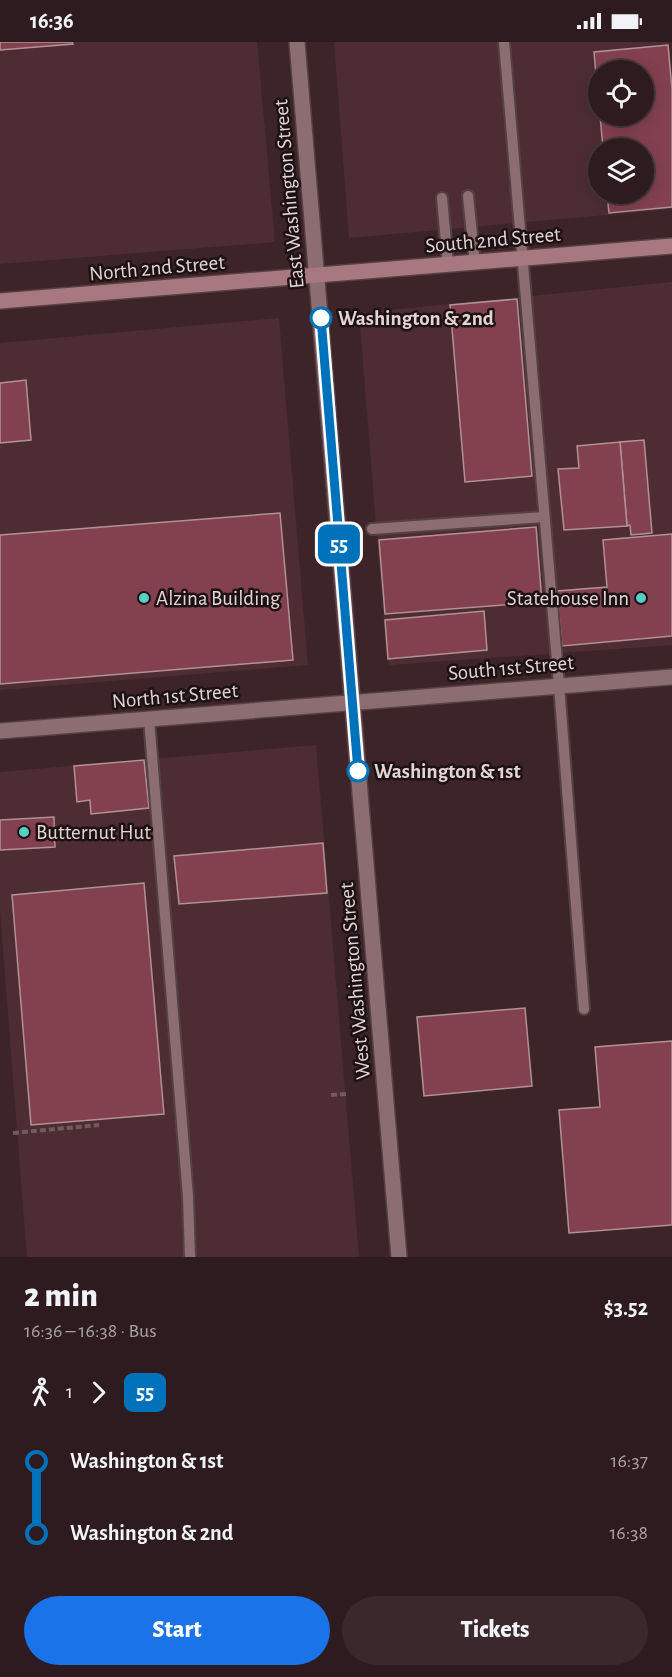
<!DOCTYPE html>
<meta charset="utf-8">
<style>
body{margin:0;font-family:"Alegreya Sans",sans-serif;background:#3a282c;color:#f1f3f6;height:100vh;display:flex;flex-direction:column;font-size:22px;white-space:nowrap}
*{box-sizing:border-box;margin:0}
p{font-size:20px;color:#a7a1a4}
.icon{flex:none;width:33px;height:33px;fill:none;stroke:currentColor;stroke-width:2;stroke-linecap:round;stroke-linejoin:round}
.map{position:relative;height:1215px;overflow:hidden}
.details{display:flex;flex-direction:column;background:#2e1b1f;flex:1}
.details>*{flex:none}
.badge{padding:0 12px;border-radius:9px;font-size:21px;line-height:39px}
.buttons{position:absolute;left:588px;top:18px;display:grid;gap:12px}
.buttons a{display:grid;place-items:center;width:66px;height:66px;border-radius:50%;background:#2e1b1f;box-shadow:0 3px 15px #0003,0 0 0 2px #49393d;font-size:30px}
.map>.badge{position:absolute;translate:-50% -50%;box-shadow:0 0 0 3px #fff}
.legs{display:flex;align-items:center;gap:9px;height:66px;padding:0 24px;font-size:20px}
.legs p{margin-inline-start:auto}
.head{display:flex;align-items:center;justify-content:space-between;height:102px;padding:0 24px}
h1{font-size:33px;font-weight:800;line-height:45px}
.button{display:flex;gap:12px;margin-top:auto;padding:12px 24px}
.button a{flex:1;height:69px;border-radius:36px;background:#1a73e8;color:#fff;font-size:24px;font-weight:800;line-height:69px;text-align:center}
.button a+a{background:#3a282c;color:#f1f3f6}
ul{padding:0 24px;list-style:none}
li{display:flex;align-items:center;gap:21px;height:72px;font-size:22px}
li i{display:grid;place-items:center;width:9px;height:100%;margin:0 8px;background:currentColor}
li i::after{content:'';width:15px;height:15px;margin:-8px;border:4px solid;border-radius:50%;background:#2e1b1f}
li p{margin-inline-start:auto}
li:first-child i{background:linear-gradient(#0000 50%,currentColor 0)}
li:last-child i{background:linear-gradient(currentColor 50%,#0000 0)}
.status{display:flex;justify-content:space-between;align-items:center;height:42px;padding:0 30px;background:#2e1b1f;direction:ltr}
.status svg{height:16px;fill:currentColor}
.map>svg:first-child{display:block}
.built{fill:#4d2d33;fill-rule:evenodd}
.building{fill:#834150;stroke:#b19196;stroke-width:1.5}
.lines{fill:none;stroke-linecap:round;stroke-linejoin:round}
.lane-casing{stroke:#554044;stroke-width:14}
.street-casing{stroke:#554044;stroke-width:18}
.secondary-casing{stroke:#554044;stroke-width:18}
.path{stroke:#715b5f;stroke-width:4;stroke-dasharray:6 3;stroke-linecap:butt}
.lane{stroke:#8b6d72;stroke-width:10}
.street{stroke:#8b6d72;stroke-width:15}
.secondary{stroke:#a87881;stroke-width:15}
.line-1-casing{stroke:#fff;stroke-width:14}
.line-1{stroke:#0072bc;stroke-width:9}
.stop-1-dot{fill:#fff;stroke:#0072bc;stroke-width:3}
.poi-dot{fill:#56cec3;stroke:#1c1113;stroke-width:2}
.labels{text-anchor:middle;dominant-baseline:central;stroke-width:5;stroke-linejoin:round;paint-order:stroke}
.street-label{font-size:21px;fill:#e4d3d5;stroke:#1c1113}
.stop-label{font-size:21px;font-weight:bold;fill:#e4d3d5;stroke:#1c1113;text-anchor:start}
.poi-label{font-size:21px;fill:#e4d3d5;stroke:#1c1113;text-anchor:start}
</style>
<div class="status"><b>16:36</b><svg viewBox="0 0 49 12"><path d="M0 12V9h3v3zM5 12V6h3v6zM10 12V3h3v9zM15 12V0h3v12zM26 1h20v11H26zM47 4h2v5h-2z"/></svg></div>
<div class="map">
<svg width="672" height="1215" viewBox="0 0 672 1215">
<rect width="100%" height="100%" fill="#3d2429"/>
<g class="built">
<polygon points="0,0 257,0 275,200 0,222"/>
<path d="M334,0H669L672,31V167L349,196ZM598,28H644V74H598ZM598,106H644V152H598Z"/>
<polygon points="672,240 672,603 390,623 387,618 359,271"/>
<polygon points="279,276 308,623 0,648 0,301"/>
<polygon points="316,703 359,1215 27,1215 0,869 0,730"/>
</g>
<g class="building">
<polygon points="0,0 72,0 73,2 0,8"/>
<polygon points="668,3 672,47 672,165 609,171 607,152 644,152 644,106 603,106 600,74 644,74 644,28 598,28 598,58 594,10"/>
<polygon points="517,257 532,434 465,440 450,263"/>
<polygon points="26,338 31,398 0,401 0,341"/>
<polygon points="644,398 652,491 631,493 630,483 627,484 620,400"/>
<polygon points="620,400 627,484 564,488 558,427 579,426 577,404"/>
<polygon points="280,471 293,618 0,642 0,493"/>
<polygon points="536,485 542,560 385,572 379,498"/>
<polygon points="672,492 672,594 562,604 557,549 607,545 603,498"/>
<polygon points="484,569 487,608 388,617 385,578"/>
<polygon points="144,718 149,766 91,772 90,758 77,760 74,724"/>
<polygon points="54,775 55,805 0,808 0,778"/>
<polygon points="323,801 327,851 179,862 174,814"/>
<polygon points="144,841 164,1072 31,1083 12,853"/>
<polygon points="525,966 532,1044 424,1054 417,975"/>
<polygon points="672,999 672,1183 569,1191 559,1068 600,1065 595,1005"/>
</g>
<g class="lines">
<defs>
<g id="lane">
<polyline points="504,0 559,643 584,967"/>
<polyline points="468,154 475,221"/>
<polyline points="442,156 448,223"/>
<polyline points="372,487 544,475"/>
<polyline points="149,677 188,1155 190,1215"/>
</g>
<g id="street">
<polyline points="297,0 399,1215"/>
<polyline points="0,689 672,635"/>
</g>
<polyline id="secondary" points="0,259 672,204"/>
</defs>
<use href="#lane" class="lane-casing"/>
<use href="#street" class="street-casing"/>
<use href="#secondary" class="secondary-casing"/>
<g class="path">
<polyline points="331,1053 347,1052"/>
<polyline points="13,1091 99,1083"/>
</g>
<use href="#lane" class="lane"/>
<use href="#street" class="street"/>
<use href="#secondary" class="secondary"/>
</g>
<g class="lines">
<defs>
<polyline id="line-1" points="321,276 358,729"/>
</defs>
<use href="#line-1" class="line-1-casing"/>
<use href="#line-1" class="line-1"/>
</g>
<g class="stop-1-dot">
<circle cx="321" cy="276" r="10"/>
<circle cx="358" cy="729" r="10"/>
</g>
<g class="poi-dot">
<circle cx="144" cy="556" r="6"/>
<circle cx="641" cy="556" r="6"/>
<circle cx="24" cy="790" r="6"/>
</g>
<g class="labels">
<g class="street-label">
<text transform="translate(289 152) rotate(-95)">East Washington Street</text>
<text transform="translate(493 198) rotate(-5)">South 2nd Street</text>
<text transform="translate(157 226) rotate(-5)">North 2nd Street</text>
<text transform="translate(511 626) rotate(-5)">South 1st Street</text>
<text transform="translate(175 654) rotate(-5)">North 1st Street</text>
<text transform="translate(355 939) rotate(-95)">West Washington Street</text>
</g>
<g class="stop-label">
<text x="338" y="276">Washington &amp; 2nd</text>
<text x="374" y="729">Washington &amp; 1st</text>
</g>
<g class="poi-label">
<text x="156" y="556">Alzina Building</text>
<text x="629" y="556" text-anchor="end">Statehouse Inn</text>
<text x="36" y="790">Butternut Hut</text>
</g>
</g>
</svg>
<div class="buttons">
<a><svg class="icon" aria-label="locate" viewBox="0 0 24 24"><circle cx="12" cy="12" r="6"/><path d="M12 2v4M12 18v4M2 12h4M18 12h4"/></svg></a>
<a><svg class="icon" aria-label="layers" viewBox="0 0 24 24"><path d="M12 4l9 5-9 5-9-5zM3 14l9 5 9-5"/></svg></a>
</div>
<b class="badge" style="left:339px;top:502px;background:#0072bc;color:#fff">55</b>
</div>
<section class="details">
<div class="head"><div><h1>2 min</h1><p>16:36 – 16:38 · Bus</p></div><b>$3.52</b></div>
<div class="legs"><svg class="icon" aria-label="walk" viewBox="0 0 24 24"><circle cx="13" cy="4" r="2"/><path d="M13 8l-2 6 4 7M11 14l-3 7M7 12l3-4h3l4 4"/></svg>1<svg class="icon" aria-label="forward" viewBox="0 0 24 24"><path d="M9 5l7 7-7 7"/></svg><b class="badge" style="background:#0072bc;color:#fff">55</b></div>
<ul>
<li><i style="color:#0072bc"></i><b>Washington &amp; 1st</b><p>16:37</p></li>
<li><i style="color:#0072bc"></i><b>Washington &amp; 2nd</b><p>16:38</p></li>
</ul>
<div class="button"><a>Start</a><a>Tickets</a></div>
</section>
